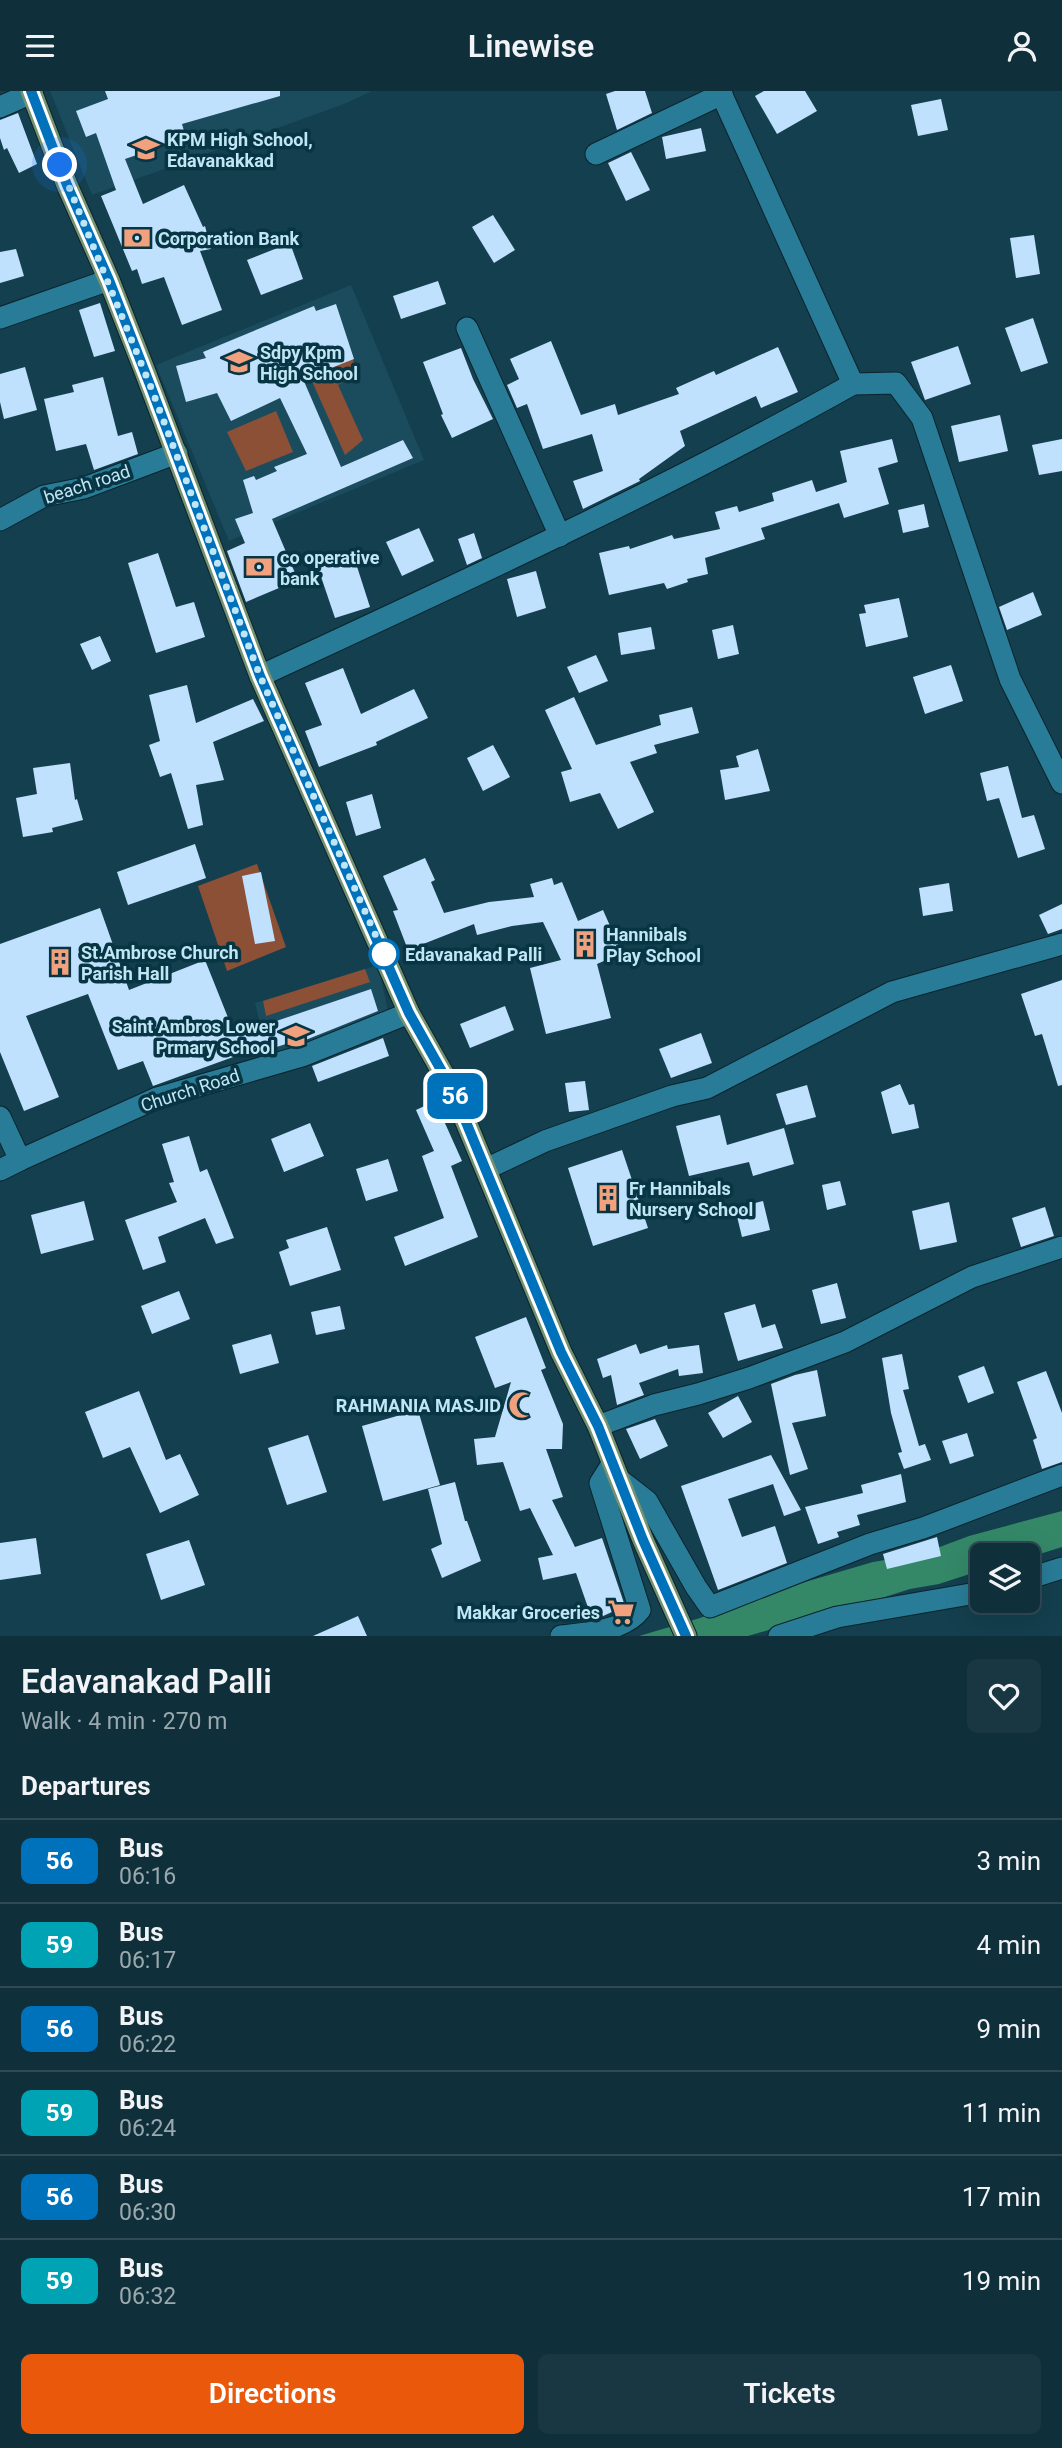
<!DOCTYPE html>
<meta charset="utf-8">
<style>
body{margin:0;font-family:Roboto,sans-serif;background:#183742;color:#f1f3f6;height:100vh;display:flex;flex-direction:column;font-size:26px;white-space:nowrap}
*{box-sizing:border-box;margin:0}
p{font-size:23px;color:#9ba9af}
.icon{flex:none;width:38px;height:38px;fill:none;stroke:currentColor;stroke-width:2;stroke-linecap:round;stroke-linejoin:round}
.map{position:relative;height:1545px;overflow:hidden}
.side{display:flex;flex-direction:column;background:#0f2f3a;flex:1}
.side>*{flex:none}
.badge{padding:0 14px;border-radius:10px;font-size:24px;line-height:46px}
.buttons{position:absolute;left:970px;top:1452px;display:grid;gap:14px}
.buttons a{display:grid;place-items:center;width:70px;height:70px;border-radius:10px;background:#0f2f3a;box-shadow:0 7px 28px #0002,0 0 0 2px #2f4a54;font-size:35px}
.you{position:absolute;width:35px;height:35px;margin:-18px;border:5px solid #fff;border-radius:50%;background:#1a73e8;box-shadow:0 0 0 10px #1a73e833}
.map>.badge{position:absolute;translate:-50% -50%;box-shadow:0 0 0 4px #fff}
h2{padding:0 21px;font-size:26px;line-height:63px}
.round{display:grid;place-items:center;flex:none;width:74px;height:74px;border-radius:10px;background:#183742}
.overview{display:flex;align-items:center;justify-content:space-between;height:119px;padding:0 21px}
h1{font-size:33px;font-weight:600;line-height:52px}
.action{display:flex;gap:14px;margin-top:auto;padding:14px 21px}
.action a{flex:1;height:80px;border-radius:10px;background:#ea580c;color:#fff;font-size:28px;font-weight:600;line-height:80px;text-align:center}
.action a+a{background:#183742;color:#f1f3f6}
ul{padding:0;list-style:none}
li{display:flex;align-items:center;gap:21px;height:84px;padding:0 21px;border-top:2px solid #2f4a54}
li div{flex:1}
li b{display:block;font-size:26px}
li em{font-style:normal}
li .badge{min-width:77px;font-weight:700;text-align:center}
header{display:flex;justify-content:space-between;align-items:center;height:91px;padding:0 21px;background:#0f2f3a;font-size:32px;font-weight:600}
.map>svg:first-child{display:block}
.built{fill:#1b4c5d}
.green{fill:#8b5036}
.water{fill:#348868}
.building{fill:#c0e1fe}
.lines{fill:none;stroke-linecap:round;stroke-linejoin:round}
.minor-casing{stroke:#0b242d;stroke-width:23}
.major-casing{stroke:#0b242d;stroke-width:23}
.minor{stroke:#297c97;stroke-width:21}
.major{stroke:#749271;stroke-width:21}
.line-casing{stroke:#fff;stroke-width:16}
.line{stroke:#0072bc;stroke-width:10}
.walk{stroke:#c0e5f4;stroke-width:7;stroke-dasharray:0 12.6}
.stop-dot{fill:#fff;stroke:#0072bc;stroke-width:3.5}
.labels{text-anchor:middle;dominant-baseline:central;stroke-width:7;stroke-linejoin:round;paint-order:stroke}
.poi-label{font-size:18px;font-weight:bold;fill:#c0e5f4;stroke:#073543;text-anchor:start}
.street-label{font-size:18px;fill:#c0e5f4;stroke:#073543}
.stop-label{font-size:18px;font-weight:bold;fill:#c0e5f4;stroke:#073543;text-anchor:start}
</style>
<header><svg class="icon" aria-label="menu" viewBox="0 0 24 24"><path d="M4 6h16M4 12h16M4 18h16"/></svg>Linewise<svg class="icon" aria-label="person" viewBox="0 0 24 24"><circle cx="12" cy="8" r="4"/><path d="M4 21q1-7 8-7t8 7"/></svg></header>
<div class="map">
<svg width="1062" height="1545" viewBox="0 0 1062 1545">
<rect width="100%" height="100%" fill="#143f4e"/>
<g class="built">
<polygon points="50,0 372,0 344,13 92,104"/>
<polygon points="351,194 424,369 229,450 156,274"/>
<polygon points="378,874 388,920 269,969 255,912"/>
</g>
<g class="green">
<polygon points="350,261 358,283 338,294 363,349 345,364 307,279"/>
<polygon points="276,320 293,361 246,380 227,341"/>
<polygon points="257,773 286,856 227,880 198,795"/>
<polygon points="365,878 370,891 266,925 263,910"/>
</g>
<polygon class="water" points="1062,1420 1062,1456 1027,1467 982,1465 982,1479 939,1493 910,1498 841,1520 799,1530 748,1545 639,1545 700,1527 781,1498 873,1471 921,1463 969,1445"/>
<g class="building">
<polygon points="105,0 280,0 280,5 182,33 186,47 125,68 143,113 184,94 203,136 205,135 211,158 200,160 222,219 182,234 164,186 142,193 137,178 132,180 101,105 116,99 96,42 86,46 76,20 108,8"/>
<polygon points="615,0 645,0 652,22 617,39 606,3"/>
<polygon points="764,0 805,0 817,20 777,43 755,5"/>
<polygon points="941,8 948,39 918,45 911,14"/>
<polygon points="18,22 37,73 19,82 7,57 4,59 0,47 0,29"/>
<polygon points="701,37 706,60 666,68 662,46"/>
<polygon points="631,61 650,99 626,110 608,72"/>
<polygon points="493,124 515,159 494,172 472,136"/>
<polygon points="1034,144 1040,183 1016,187 1010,147"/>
<polygon points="290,152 303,188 261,204 247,169"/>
<polygon points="16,158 24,185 0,192 0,161"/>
<polygon points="438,190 446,213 401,228 393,205"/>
<polygon points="100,212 115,260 94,266 79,219"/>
<polygon points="336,213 354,268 303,288 341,376 403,349 413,367 272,428 298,489 246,511 227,460 245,452 235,428 253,422 243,389 254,385 256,389 277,380 274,376 307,363 280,307 231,330 217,302 186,311 176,275 206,267 203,261 314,215 316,220"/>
<polygon points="1033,227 1048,272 1021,281 1005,237"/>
<polygon points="551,250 581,324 615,313 618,324 679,303 676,297 714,280 716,284 778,256 798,301 761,317 756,305 680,340 685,355 639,388 640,390 583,418 573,390 603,380 592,343 543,358 527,313 517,317 507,294 519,288 510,268"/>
<polygon points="958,255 971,293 925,309 911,271"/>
<polygon points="461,257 473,288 493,328 452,347 441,324 443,323 423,271"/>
<polygon points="25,276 37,319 4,328 0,311 0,283"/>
<polygon points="103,286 118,345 132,341 138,363 94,379 86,353 56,360 44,308 74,301 72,294"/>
<polygon points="1000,324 1008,360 959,371 951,335"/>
<polygon points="892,348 898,371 878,377 889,413 844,427 839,412 761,437 765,448 705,467 708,483 687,488 688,491 667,498 664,492 609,504 599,462 629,455 630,458 672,444 674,448 720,438 715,421 737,415 739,421 774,410 772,402 812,389 816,401 847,391 840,360"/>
<polygon points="1062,348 1062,380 1039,384 1032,354"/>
<polygon points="924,413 929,436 903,442 898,419"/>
<polygon points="419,437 434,470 402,485 386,451"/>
<polygon points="474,442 482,467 467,474 458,448"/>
<polygon points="352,460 370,516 335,527 316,471"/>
<polygon points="158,462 176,516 194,511 205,546 156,562 128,472"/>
<polygon points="536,480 546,517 517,526 507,488"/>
<polygon points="1033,501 1042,524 1007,539 999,516"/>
<polygon points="899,507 908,546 866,556 859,523 866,522 864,514"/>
<polygon points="733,534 739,563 718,568 712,539"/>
<polygon points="651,536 655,558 621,564 618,542"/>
<polygon points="100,545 111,570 92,579 80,553"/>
<polygon points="596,564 608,590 579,602 567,576"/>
<polygon points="951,574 963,610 925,623 913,586"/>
<polygon points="343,577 361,623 414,598 428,627 376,651 377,654 319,676 305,640 322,634 305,592"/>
<polygon points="187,594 196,632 253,608 264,630 213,651 224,689 196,694 203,734 188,738 171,682 160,686 149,654 160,650 149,604"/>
<polygon points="574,606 596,654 661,634 659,624 692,616 699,642 654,654 657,662 630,671 654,721 618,738 600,702 570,711 561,681 572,678 545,619"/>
<polygon points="493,654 510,686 483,700 467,667"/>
<polygon points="758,658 770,700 725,709 720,679 739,676 736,665"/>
<polygon points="70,672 75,709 77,708 83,729 52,737 53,741 23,746 16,707 37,703 33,677"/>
<polygon points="1008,675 1022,727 1034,724 1045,758 1018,767 999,707 987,710 980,682"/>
<polygon points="372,703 381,737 356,745 346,711"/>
<polygon points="195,753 206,787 128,814 117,781"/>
<polygon points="425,767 435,789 431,791 444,822 489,811 534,806 530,793 552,787 554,794 562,791 578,830 603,819 622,862 597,873 611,927 546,943 530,877 561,869 543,831 512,835 477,844 474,833 408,859 393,820 398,819 383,785"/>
<polygon points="261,781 275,850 255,853 242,785"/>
<polygon points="949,792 953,820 923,825 919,797"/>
<polygon points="1062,813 1062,838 1048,843 1039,824"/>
<polygon points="100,817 129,899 205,869 235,944 371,898 378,920 303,950 302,948 270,958 269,953 153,995 143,970 118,979 88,903 26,925 59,1006 24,1020 0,961 0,853"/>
<polygon points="1062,889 1062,994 1058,995 1042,943 1035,945 1021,903"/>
<polygon points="505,915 514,939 470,957 460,933"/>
<polygon points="701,942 712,972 671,987 659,958"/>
<polygon points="383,947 389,965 318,991 312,975"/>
<polygon points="585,990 589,1019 569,1021 565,992"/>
<polygon points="900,993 909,1014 914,1013 919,1037 892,1043 881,1001"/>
<polygon points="807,994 816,1026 786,1034 776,1003"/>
<polygon points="435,1010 462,1070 451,1075 478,1146 405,1175 394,1146 444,1127 422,1065 434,1060 416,1019"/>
<polygon points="720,1024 727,1054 784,1037 794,1073 753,1085 749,1071 689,1085 676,1035"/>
<polygon points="310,1032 324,1065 284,1081 271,1048"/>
<polygon points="189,1045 200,1081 207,1078 234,1147 216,1153 205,1127 158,1146 166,1171 143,1179 125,1129 177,1111 169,1092 174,1091 162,1053"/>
<polygon points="622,1059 648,1137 593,1155 568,1077"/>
<polygon points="388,1068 398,1100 366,1110 356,1078"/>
<polygon points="840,1090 846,1114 827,1119 822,1094"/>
<polygon points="84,1110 94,1149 41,1163 31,1124"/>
<polygon points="763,1110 770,1139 742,1146 735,1117"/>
<polygon points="949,1111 957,1151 920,1159 912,1120"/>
<polygon points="1045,1116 1054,1145 1021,1156 1012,1127"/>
<polygon points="327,1136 341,1179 290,1195 279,1161 289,1157 286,1149"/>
<polygon points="837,1192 846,1227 821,1233 812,1199"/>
<polygon points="179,1200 190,1228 152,1243 141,1215"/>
<polygon points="755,1213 762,1237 775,1233 783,1257 738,1270 724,1222"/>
<polygon points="340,1215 345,1238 316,1244 311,1221"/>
<polygon points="526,1226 546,1277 541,1279 563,1333 562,1358 546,1358 563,1406 552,1409 575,1456 602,1447 625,1515 601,1526 592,1528 576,1482 543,1489 538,1467 553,1464 530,1417 520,1420 503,1371 477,1374 474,1348 495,1346 511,1291 495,1297 475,1246"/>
<polygon points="271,1243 279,1272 240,1283 232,1254"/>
<polygon points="636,1253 640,1263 667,1254 668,1258 699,1254 703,1282 679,1285 678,1278 639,1292 644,1304 617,1314 611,1284 603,1287 597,1268"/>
<polygon points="902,1263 909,1298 903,1299 919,1355 925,1353 931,1369 904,1378 898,1362 902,1361 891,1322 882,1267"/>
<polygon points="984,1275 994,1302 968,1312 958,1285"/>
<polygon points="817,1279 826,1325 792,1332 808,1378 790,1384 771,1293 795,1284"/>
<polygon points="1046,1280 1062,1322 1062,1371 1042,1378 1033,1349 1037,1347 1017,1291"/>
<polygon points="139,1300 166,1369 180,1363 199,1404 160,1422 130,1356 103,1367 85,1321"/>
<polygon points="738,1305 752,1331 723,1347 708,1322"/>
<polygon points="418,1319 440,1394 383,1410 362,1335"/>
<polygon points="655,1328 668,1355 640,1368 626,1338"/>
<polygon points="967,1342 974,1365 950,1373 942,1350"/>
<polygon points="308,1344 327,1401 287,1414 268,1357"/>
<polygon points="771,1364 801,1419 784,1425 773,1393 728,1408 742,1446 775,1435 787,1472 718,1499 681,1395"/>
<polygon points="901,1383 906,1411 857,1424 860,1434 837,1441 839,1446 818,1453 805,1416 863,1402 861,1394"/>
<polygon points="455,1391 465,1430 467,1430 481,1470 442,1487 431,1458 442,1453 428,1398"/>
<polygon points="937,1446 941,1465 887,1478 883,1463"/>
<polygon points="36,1447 41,1483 0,1489 0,1452"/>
<polygon points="189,1449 205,1494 161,1509 146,1463"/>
<polygon points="358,1525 367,1545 313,1545"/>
</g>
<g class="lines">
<defs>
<g id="minor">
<polyline points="720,0 853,293 896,292 922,327 1010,588 1062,692"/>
<polyline points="0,16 32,2"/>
<polyline points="596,63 722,3"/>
<polyline points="0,227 109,189"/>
<polyline points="467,237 560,445"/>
<polyline points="0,429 44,405 84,397 177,362"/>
<path d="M260,585C460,492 660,401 853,293"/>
<polyline points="0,1026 20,1069 157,1007 302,965 409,922"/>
<polyline points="486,1078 545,1050 672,1005 707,997 892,901 1062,853"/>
<polyline points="0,1079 20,1069"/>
<polyline points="598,1335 654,1314 698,1303 749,1287 845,1251 972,1186 1062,1156"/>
<polyline points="620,1389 647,1410 696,1496 710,1516 870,1453 923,1437 1062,1384"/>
<polyline points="1027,1488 1062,1477"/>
<path d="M561,1545C587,1542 624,1540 640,1519L600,1392L612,1373"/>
<polyline points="779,1545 837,1526 982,1501"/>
</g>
<polyline id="major" points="31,0 67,94 109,189 144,278 260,585 409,922 454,1002 561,1261 598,1335 643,1449 686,1545"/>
</defs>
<use href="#minor" class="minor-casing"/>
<use href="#major" class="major-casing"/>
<use href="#minor" class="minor"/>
<use href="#major" class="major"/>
</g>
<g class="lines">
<defs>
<polyline id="line" points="31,0 67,94 109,189 152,299 260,585 409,922 454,1002 561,1261 598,1335 643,1449 686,1545"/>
</defs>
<use href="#line" class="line-casing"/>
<use href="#line" class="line"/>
<polyline class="walk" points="60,74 152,299 260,585 384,863"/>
</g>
<defs>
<symbol id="school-bare" viewBox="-9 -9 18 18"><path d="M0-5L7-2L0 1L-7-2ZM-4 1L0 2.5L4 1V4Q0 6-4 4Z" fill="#f1a17d" stroke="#073543" stroke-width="2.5" paint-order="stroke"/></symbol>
<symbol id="bank-bare" viewBox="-9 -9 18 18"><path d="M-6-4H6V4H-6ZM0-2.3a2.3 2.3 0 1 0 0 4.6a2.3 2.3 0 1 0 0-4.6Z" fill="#f1a17d" stroke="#073543" stroke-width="2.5" paint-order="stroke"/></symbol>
<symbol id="building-bare" viewBox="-9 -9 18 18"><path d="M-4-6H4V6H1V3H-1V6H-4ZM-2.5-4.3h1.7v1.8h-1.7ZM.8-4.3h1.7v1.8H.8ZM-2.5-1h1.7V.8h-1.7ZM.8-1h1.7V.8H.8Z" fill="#f1a17d" stroke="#073543" stroke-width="2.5" paint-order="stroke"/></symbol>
<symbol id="mosque-bare" viewBox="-9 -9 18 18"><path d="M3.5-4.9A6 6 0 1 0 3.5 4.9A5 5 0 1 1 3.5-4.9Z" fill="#f1a17d" stroke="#073543" stroke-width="2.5" paint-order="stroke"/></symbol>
<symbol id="supermarket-bare" viewBox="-9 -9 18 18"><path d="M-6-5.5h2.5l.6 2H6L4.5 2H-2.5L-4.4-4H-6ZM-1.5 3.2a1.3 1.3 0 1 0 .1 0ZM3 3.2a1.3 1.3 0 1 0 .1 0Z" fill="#f1a17d" stroke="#073543" stroke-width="2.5" paint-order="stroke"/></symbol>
</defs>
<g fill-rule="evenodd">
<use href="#school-bare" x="127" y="39" width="38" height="38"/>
<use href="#bank-bare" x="118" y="128" width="38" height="38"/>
<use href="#school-bare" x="220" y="252" width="38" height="38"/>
<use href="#bank-bare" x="240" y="457" width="38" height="38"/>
<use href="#building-bare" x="566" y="834" width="38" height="38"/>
<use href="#building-bare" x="41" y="852" width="38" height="38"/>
<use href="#school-bare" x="277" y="926" width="38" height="38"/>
<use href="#building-bare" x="589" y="1088" width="38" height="38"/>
<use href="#mosque-bare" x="503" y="1295" width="38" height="38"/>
<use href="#supermarket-bare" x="602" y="1502" width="38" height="38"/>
</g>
<circle class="stop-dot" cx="384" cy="863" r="14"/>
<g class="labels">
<g class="poi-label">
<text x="167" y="48">KPM High School,<tspan x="167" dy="21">Edavanakkad</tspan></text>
<text x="158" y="147">Corporation Bank</text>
<text x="260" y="261">Sdpy Kpm<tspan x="260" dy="21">High School</tspan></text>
<text x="280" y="466">co operative<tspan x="280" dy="21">bank</tspan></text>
<text x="606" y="843">Hannibals<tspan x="606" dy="21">Play School</tspan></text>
<text x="81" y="861">St.Ambrose Church<tspan x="81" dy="21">Parish Hall</tspan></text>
<text x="275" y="935" text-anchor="end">Saint Ambros Lower<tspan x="275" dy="21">Prmary School</tspan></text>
<text x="629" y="1097">Fr Hannibals<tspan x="629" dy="21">Nursery School</tspan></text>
<text x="501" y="1314" text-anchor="end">RAHMANIA MASJID</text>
<text x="600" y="1521" text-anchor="end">Makkar Groceries</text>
</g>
<g class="street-label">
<text transform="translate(87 393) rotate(-18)">beach road</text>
<text transform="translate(190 999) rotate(-18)">Church Road</text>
</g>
<g class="stop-label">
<text x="405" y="863">Edavanakad Palli</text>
</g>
</g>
</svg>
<div class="buttons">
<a><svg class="icon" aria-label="layers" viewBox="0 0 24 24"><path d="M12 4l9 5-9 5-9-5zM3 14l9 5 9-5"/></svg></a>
</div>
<div class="you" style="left:60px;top:74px"></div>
<b class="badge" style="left:455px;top:1005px;background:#0072bc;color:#fff">56</b>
</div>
<section class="side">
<div class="overview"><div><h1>Edavanakad Palli</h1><p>Walk · 4 min · 270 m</p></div><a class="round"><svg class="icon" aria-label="heart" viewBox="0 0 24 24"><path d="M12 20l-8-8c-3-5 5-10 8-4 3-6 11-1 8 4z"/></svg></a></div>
<h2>Departures</h2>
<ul>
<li><span class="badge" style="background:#0072bc;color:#fff">56</span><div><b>Bus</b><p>06:16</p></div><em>3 min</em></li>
<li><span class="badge" style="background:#00a3b4;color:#fff">59</span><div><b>Bus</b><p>06:17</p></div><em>4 min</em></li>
<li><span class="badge" style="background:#0072bc;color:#fff">56</span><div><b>Bus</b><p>06:22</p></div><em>9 min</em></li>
<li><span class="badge" style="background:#00a3b4;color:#fff">59</span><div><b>Bus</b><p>06:24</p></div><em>11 min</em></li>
<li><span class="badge" style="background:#0072bc;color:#fff">56</span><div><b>Bus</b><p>06:30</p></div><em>17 min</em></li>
<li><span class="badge" style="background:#00a3b4;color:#fff">59</span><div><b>Bus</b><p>06:32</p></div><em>19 min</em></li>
</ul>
<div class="action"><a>Directions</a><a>Tickets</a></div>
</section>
